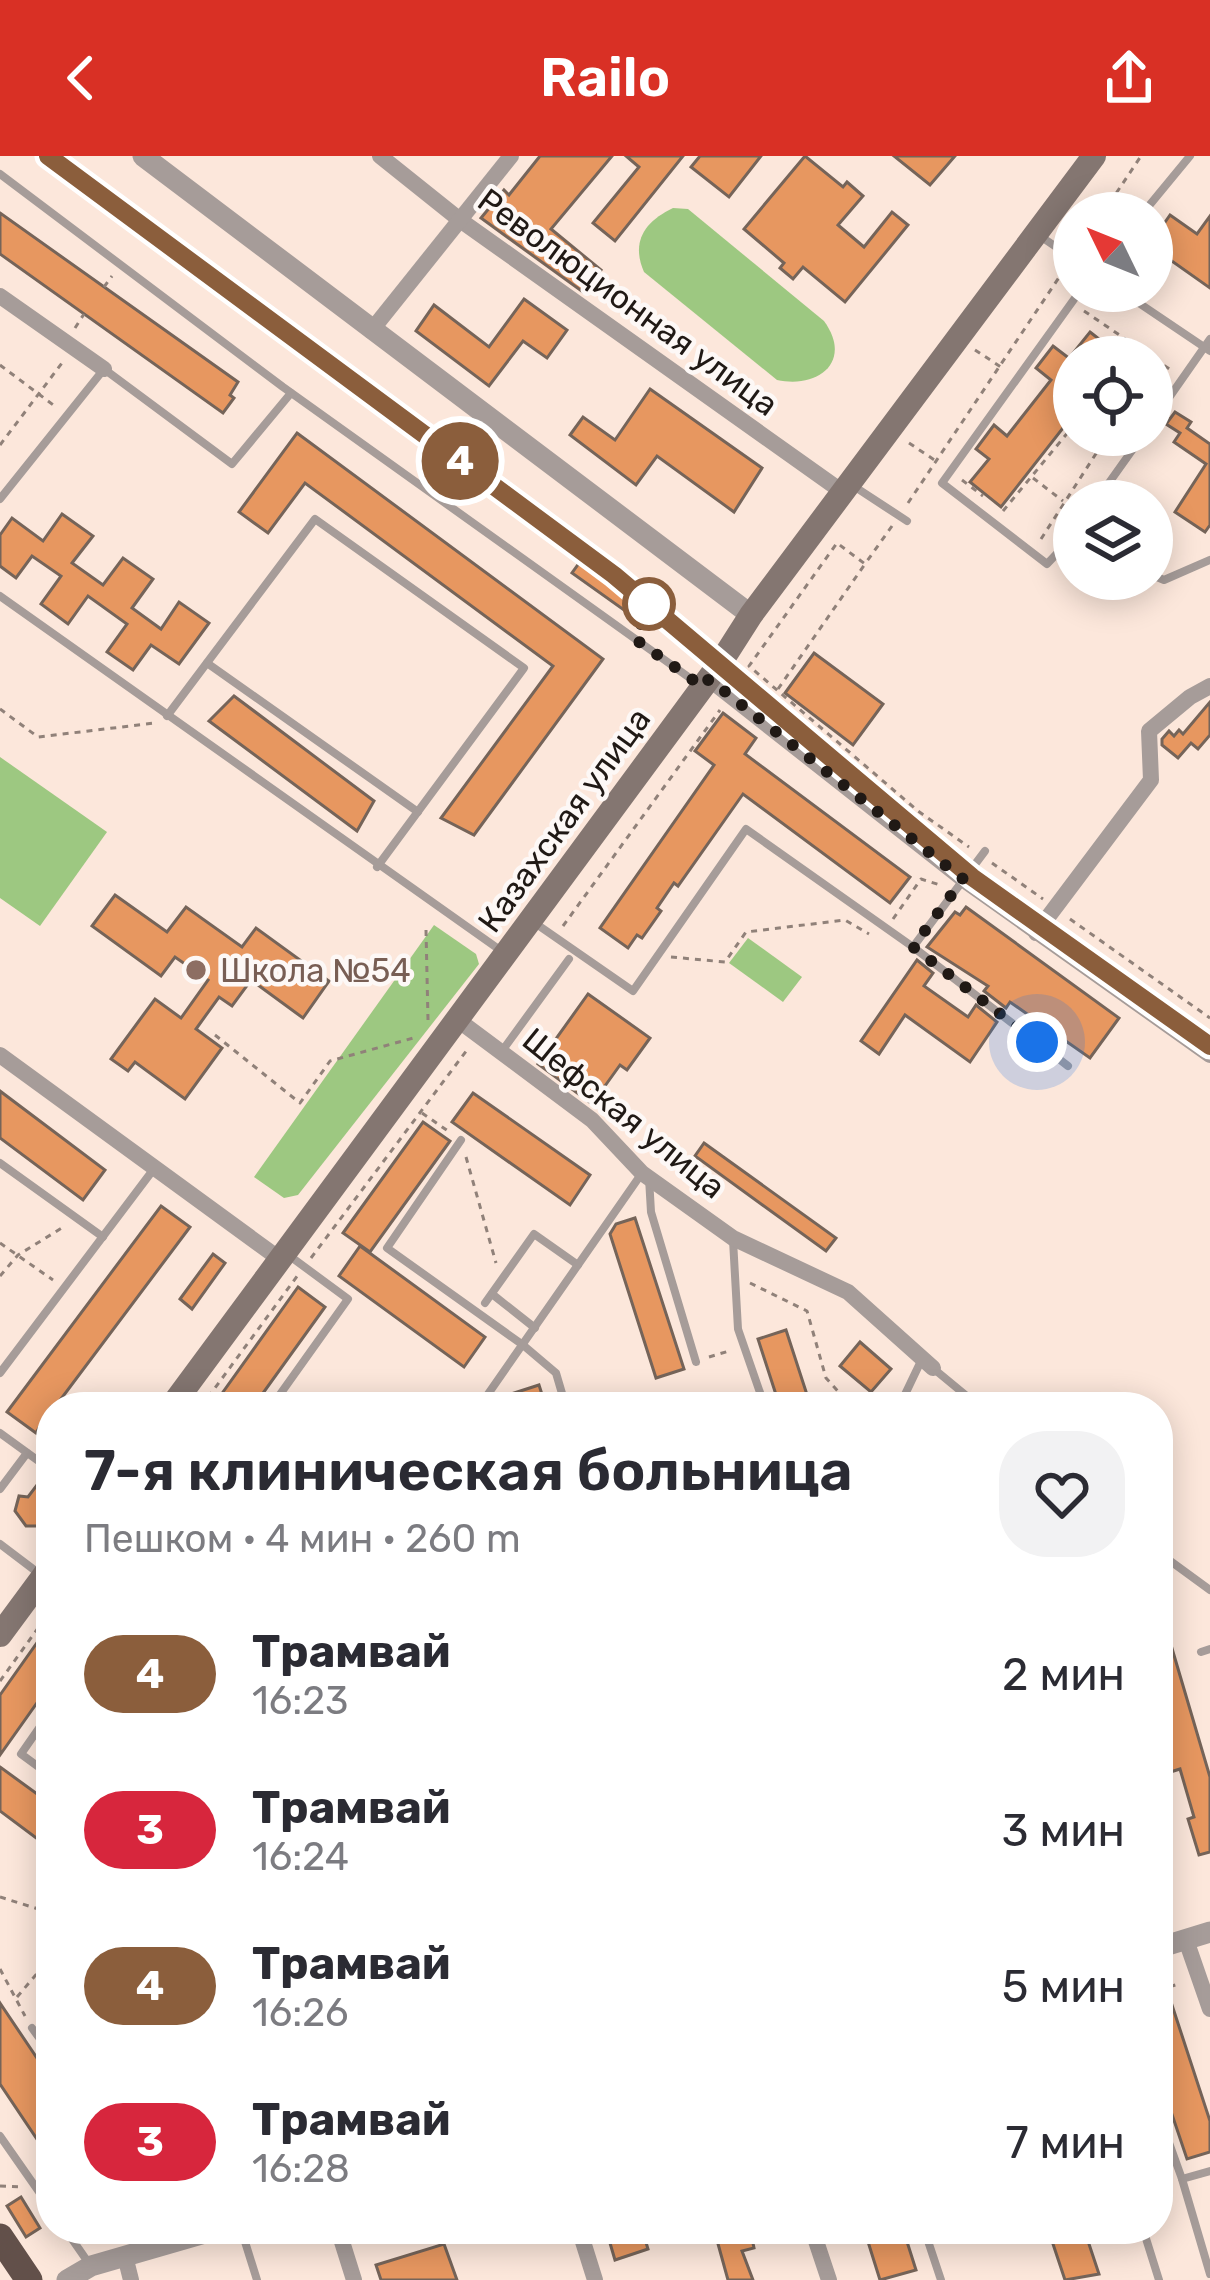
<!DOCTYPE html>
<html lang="ru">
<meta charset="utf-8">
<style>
body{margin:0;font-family:Rubik,sans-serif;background:#f2f2f3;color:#2b2b33;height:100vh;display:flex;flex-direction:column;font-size:45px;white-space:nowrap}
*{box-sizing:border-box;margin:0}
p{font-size:39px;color:#7c7c81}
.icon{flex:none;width:66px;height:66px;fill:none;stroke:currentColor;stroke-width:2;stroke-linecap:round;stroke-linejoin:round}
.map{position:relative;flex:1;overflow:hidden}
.panel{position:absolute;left:36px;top:1236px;width:1137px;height:852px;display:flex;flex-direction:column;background:#fff;border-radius:48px;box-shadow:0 6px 30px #0003}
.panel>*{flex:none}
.badge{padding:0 24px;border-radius:39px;font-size:42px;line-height:78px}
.needle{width:78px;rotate:313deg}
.tools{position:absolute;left:1053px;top:36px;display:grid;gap:24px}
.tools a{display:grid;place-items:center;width:120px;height:120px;border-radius:50%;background:#fff;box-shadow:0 6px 30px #0003;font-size:60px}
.you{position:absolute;width:60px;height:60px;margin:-30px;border:9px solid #fff;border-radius:50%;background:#1a73e8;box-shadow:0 0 0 18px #1a73e833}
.map>.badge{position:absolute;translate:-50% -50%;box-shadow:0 0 0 6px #fff}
.round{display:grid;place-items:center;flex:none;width:126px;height:126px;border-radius:48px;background:#f2f2f3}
.head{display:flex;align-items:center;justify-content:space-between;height:204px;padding:0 48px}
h1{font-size:57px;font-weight:600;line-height:90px}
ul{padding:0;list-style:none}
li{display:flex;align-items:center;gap:36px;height:156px;padding:0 48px}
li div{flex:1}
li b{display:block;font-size:45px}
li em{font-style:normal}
li .badge{min-width:132px;font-weight:700;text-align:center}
header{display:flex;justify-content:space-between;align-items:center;height:156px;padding:0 48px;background:#d93025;color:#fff;font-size:54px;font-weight:600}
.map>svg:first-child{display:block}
.green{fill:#9dc881}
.building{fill:#e79760;stroke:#756459;stroke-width:3}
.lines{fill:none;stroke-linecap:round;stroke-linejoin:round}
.path{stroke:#908179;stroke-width:3;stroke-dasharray:6 6;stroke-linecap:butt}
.service{stroke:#a69c99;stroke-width:8}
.minor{stroke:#a69c99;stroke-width:16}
.tertiary{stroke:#a69c99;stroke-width:21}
.secondary{stroke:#847671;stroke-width:24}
.trunk{stroke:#62504a;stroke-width:27}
.tram{stroke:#4e443f;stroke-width:3}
.line-casing{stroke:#fff;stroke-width:27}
.line{stroke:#8b5e3c;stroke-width:18}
.walk{stroke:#201915;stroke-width:12;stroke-dasharray:0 21.6}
.stop-dot{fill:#fff;stroke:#8b5e3c;stroke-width:6}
.education-dot{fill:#8d6e63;stroke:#fdf8f6;stroke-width:4.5}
.labels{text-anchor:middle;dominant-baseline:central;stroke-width:9;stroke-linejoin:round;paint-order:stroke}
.street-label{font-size:33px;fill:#201915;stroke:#fdf8f6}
.education-label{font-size:33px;fill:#785e54;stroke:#fdf8f6;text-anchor:start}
</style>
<header><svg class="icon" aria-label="back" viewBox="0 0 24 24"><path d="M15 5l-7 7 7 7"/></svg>Railo<svg class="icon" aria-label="share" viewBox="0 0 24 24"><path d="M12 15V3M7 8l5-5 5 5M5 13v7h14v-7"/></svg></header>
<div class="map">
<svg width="1210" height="2124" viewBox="0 0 1210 2124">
<rect width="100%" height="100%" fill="#fce7db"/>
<g class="green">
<path d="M673,52L688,53L824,165C853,205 819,233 777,224L644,116C631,86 644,66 673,52Z"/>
<polygon points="0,601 107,676 40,770 0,742"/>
<polygon points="434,769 476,798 479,808 298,1039 284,1042 254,1021"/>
<polygon points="748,782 802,821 783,846 729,807"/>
</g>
<g class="building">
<polygon points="540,0 612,0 551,73 601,114 583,136 481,62 504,34 509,39"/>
<polygon points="626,0 683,0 615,85 593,67 639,11"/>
<polygon points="700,0 761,0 729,41 691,11"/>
<polygon points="805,0 843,31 847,26 863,40 838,69 864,91 892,56 908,69 845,146 803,111 793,123 780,112 784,107 744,73"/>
<polygon points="894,0 955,0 930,29"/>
<polygon points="0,57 238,226 230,239 234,242 223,257 0,98"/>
<polygon points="1170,59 1197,78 1210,60 1210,132 1152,91 1152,85"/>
<polygon points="524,143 567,174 547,202 523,185 489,230 416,175 434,149 489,191"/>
<polygon points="1090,176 1122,201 1070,201"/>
<polygon points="1053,190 1074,206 1074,258 1001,351 970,326 989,303 976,293 994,269 1007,280 1051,224 1036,212"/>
<polygon points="650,233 762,312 734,356 657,300 636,329 570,279 583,261 615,284"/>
<polygon points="1175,256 1191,266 1187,272 1210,288 1210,369 1205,376 1175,356 1206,308 1174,286 1180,277 1166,268"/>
<polygon points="297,277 603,503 474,679 441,662 553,510 305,327 268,377 239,356"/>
<polygon points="62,358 93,380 72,407 103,429 123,402 153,423 132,452 161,473 179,446 209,467 179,508 151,489 133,514 107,496 127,468 88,440 68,468 41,448 61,420 32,400 16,422 0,410 0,379 12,362 43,385"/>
<polygon points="582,403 641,445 631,459 572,417"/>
<polygon points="814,497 883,548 853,589 785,537"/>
<polygon points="234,540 374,645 357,675 209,565"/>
<polygon points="1210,546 1210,579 1198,593 1191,587 1178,602 1162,589 1162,583 1169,575 1174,580 1179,574 1183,578"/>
<polygon points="723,557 756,582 745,598 910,721 890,747 743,638 678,730 674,727 657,752 661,755 642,782 637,779 628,792 600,772 714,609 695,595"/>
<polygon points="115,739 167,776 186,751 242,791 256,772 329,825 303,862 251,824 232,850 219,841 196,873 222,892 185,943 135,906 128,915 111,903 155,843 181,862 208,824 175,801 161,820 92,770"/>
<polygon points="966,751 1119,862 1090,902 1010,846 1006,852 984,835 988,830 927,791 955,756 960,759"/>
<polygon points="917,804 933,817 924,830 968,861 976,849 997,866 970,906 905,859 879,898 861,885"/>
<polygon points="588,838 650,882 627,914 620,909 592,948 538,908"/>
<polygon points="0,935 105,1014 83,1044 0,982"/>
<polygon points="473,937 590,1019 570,1049 452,966"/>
<polygon points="423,966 450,985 370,1096 343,1077"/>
<polygon points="704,987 836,1082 826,1095 695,1000"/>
<polygon points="161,1050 190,1071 55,1251 51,1251 36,1277 7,1256"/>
<polygon points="635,1062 684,1213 656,1222 610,1078 616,1068"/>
<polygon points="360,1090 485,1181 464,1211 339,1120"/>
<polygon points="213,1098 225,1107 192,1153 180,1143"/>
<polygon points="298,1131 325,1151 253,1251 230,1251 218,1243"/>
<polygon points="786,1174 811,1251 780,1251 758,1183"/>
<polygon points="860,1186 891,1213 871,1236 840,1210"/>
<polygon points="539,1229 546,1251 516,1251 511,1238"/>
<polygon points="40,1325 51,1333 51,1360 39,1370 26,1370 15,1355 19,1340 28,1341"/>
<polygon points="51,1467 51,1527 0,1599 0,1539"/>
<polygon points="1171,1489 1210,1621 1210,1696 1199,1699 1188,1663 1194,1661 1180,1613 1158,1620 1158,1583 1169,1580 1158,1543 1158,1492"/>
<polygon points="0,1611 51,1648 51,1693 0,1655"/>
<polygon points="1171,1846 1210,1965 1210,1996 1187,2003 1158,1917 1158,1850"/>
<polygon points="0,1847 51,1923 51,2004 0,1928"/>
<polygon points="21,2041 40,2072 26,2081 7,2050"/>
<polygon points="619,2073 642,2073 648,2093 615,2104 607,2077"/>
<polygon points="730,2073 750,2073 754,2092 742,2095 753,2124 728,2124 715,2077"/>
<polygon points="864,2073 903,2073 916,2114 880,2124"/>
<polygon points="1048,2073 1084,2073 1099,2118 1065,2124"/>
<polygon points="444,2088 457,2124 381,2124 376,2109"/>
</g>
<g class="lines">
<g class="path">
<polyline points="1103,57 1141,0"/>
<polyline points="104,131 112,120"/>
<polyline points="1084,155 1152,201"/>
<polyline points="75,172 84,158"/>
<polyline points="975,194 1001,211"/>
<polyline points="1154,203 1171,214"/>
<polyline points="0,209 56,251"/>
<polyline points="1070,277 1096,297"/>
<polyline points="909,287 936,305"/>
<polyline points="0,289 62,207"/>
<polyline points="1033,322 1063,345"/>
<polyline points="962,324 983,340"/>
<polyline points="908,347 1066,111"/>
<polyline points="1003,355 1074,269"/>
<polyline points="892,370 865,408 837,387 749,510 918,655 969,691"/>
<polyline points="1041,383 1108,279"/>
<polyline points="778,533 865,408"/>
<polyline points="0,553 38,581 155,567"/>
<polyline points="992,707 1043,743"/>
<polyline points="893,763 921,723 940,729"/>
<polyline points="1070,763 1210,862"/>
<polyline points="563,770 720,554"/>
<polyline points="426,774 428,864"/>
<polyline points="671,801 725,806 746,776 845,764 869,778"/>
<polyline points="215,879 300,947 330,905 417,881"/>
<polyline points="422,957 448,975"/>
<polyline points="466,1001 496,1107"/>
<polyline points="0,1087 53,1124"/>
<polyline points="311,1102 467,894"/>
<polyline points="0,1120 18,1099 65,1070"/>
<polyline points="750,1127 807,1155 826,1222 852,1251"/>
<polyline points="709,1201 729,1195"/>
<polyline points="201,1251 298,1119"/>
<polyline points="0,1525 46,1461"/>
<polyline points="0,1741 51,1757"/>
<polyline points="0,1813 25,1860"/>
<polyline points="1158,1834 1179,1828"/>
<polyline points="17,1841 51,1801"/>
<polyline points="0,2030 22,2031"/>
</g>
<g class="service">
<polyline points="0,18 283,231 701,530"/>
<polyline points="1143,57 1190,0"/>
<polyline points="1040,80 1074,103"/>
<polyline points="1121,135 1210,195"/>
<polyline points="1152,266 1210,183"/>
<polyline points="852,329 907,365"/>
<polyline points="0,343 104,213 232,308 291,237"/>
<polyline points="1096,345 1143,279"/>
<polyline points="1074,377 1066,388 1074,391"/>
<polyline points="1066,388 1047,408 942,327 1080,135"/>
<polyline points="1152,419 1164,424 1210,404"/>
<polyline points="0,440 500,794"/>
<polyline points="207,507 418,656"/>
<polyline points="167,560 315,363 524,512 377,711"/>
<polyline points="532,765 633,835 746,673 913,791 985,695"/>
<polyline points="913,791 1068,910"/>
<polyline points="502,895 569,803"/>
<polyline points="461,984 387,1092 523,1189 556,1217 566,1251"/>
<polyline points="0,1007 103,1081"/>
<polyline points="649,1022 651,1056 696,1206"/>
<polyline points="733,1084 738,1173 765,1251"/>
<polyline points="492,1138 535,1172"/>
<polyline points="485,1147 534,1078 578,1109"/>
<polyline points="934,1213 980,1251"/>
<polyline points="0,1217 153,1014"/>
<polyline points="271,1251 348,1143 287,1098"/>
<polyline points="479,1251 642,1017"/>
<polyline points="899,1251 921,1205"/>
<polyline points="0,1277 51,1314"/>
<polyline points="0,1333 27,1297"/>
<polyline points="0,1388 37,1416"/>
<polyline points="1158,1396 1210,1434"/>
<polyline points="32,1438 51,1452"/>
<polyline points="1201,1496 1210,1493"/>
<polyline points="51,1555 21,1598 51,1620"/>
<polyline points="32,1872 51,1898"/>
<polyline points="1158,1956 1182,2023 1210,2015"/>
<polyline points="0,1980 51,2053"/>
<polyline points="1182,2023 1210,2118"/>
<polyline points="65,2073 90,2109"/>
<polyline points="241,2073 257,2124"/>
<polyline points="924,2073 941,2124"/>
<polyline points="1143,2073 1159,2124"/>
</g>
<g class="minor">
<polyline points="380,0 460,64 844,337"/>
<polyline points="0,140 104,213"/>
<polyline points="371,175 511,0"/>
<polyline points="709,523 968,727 1210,899"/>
<polyline points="1036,777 1151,624 1149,575 1190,541 1210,530"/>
<polyline points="458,864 592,964 642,1017 733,1082 848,1136 933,1212"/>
<polyline points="0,899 281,1104"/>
<polyline points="1186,1784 1210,1853"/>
<polyline points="338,2073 354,2124"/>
<polyline points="579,2073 595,2124"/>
<polyline points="812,2073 829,2124"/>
<polyline points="125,2100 131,2124"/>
</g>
<g class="tertiary">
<polyline points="143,0 751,459"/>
<polyline points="1158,1792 1210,1776"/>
<polyline points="67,2124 91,2110 219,2073"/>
</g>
<g class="secondary">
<polyline points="171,1251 721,506 751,459 1094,0"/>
<polyline points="0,1479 51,1410"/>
</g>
<polyline class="trunk" points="0,2081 29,2124"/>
<polyline class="tram" points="48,0 614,419 972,721 1210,890"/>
</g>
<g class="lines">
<defs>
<polyline id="line" points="48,0 614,419 972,721 1210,890"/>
</defs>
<use href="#line" class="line-casing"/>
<use href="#line" class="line"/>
<polyline class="walk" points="649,448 635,483 703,531 709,523 963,723 913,791 1037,886"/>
</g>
<circle class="stop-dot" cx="649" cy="448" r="24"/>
<circle class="education-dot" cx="196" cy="814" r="12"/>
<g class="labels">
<g class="street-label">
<text transform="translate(628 146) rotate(36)">Революционная улица</text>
<text transform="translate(564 664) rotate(-54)">Казахская улица</text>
<text transform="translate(624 957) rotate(39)">Шефская улица</text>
</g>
<g class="education-label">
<text x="220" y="814">Школа №54</text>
</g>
</g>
</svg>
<div class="tools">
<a><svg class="needle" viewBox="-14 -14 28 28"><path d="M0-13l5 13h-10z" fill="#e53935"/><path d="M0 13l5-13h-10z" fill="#7c7c81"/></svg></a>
<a><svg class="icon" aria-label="locate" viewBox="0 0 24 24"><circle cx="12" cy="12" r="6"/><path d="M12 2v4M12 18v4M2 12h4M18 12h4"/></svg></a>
<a><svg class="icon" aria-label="layers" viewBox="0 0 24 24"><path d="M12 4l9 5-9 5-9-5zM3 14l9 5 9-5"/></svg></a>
</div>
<div class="you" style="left:1037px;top:886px"></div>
<b class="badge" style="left:460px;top:305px;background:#8b5e3c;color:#fff">4</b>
<section class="panel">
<div class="head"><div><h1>7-я клиническая больница</h1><p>Пешком · 4 мин · 260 m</p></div><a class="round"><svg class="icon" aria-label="heart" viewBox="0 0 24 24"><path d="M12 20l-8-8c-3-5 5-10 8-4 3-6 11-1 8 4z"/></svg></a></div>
<ul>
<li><span class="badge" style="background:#8b5e3c;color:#fff">4</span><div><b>Трамвай</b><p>16:23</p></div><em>2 мин</em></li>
<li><span class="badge" style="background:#d7263d;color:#fff">3</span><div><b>Трамвай</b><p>16:24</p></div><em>3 мин</em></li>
<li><span class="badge" style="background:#8b5e3c;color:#fff">4</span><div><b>Трамвай</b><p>16:26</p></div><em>5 мин</em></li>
<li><span class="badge" style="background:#d7263d;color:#fff">3</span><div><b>Трамвай</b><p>16:28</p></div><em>7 мин</em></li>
</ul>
</section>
</div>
